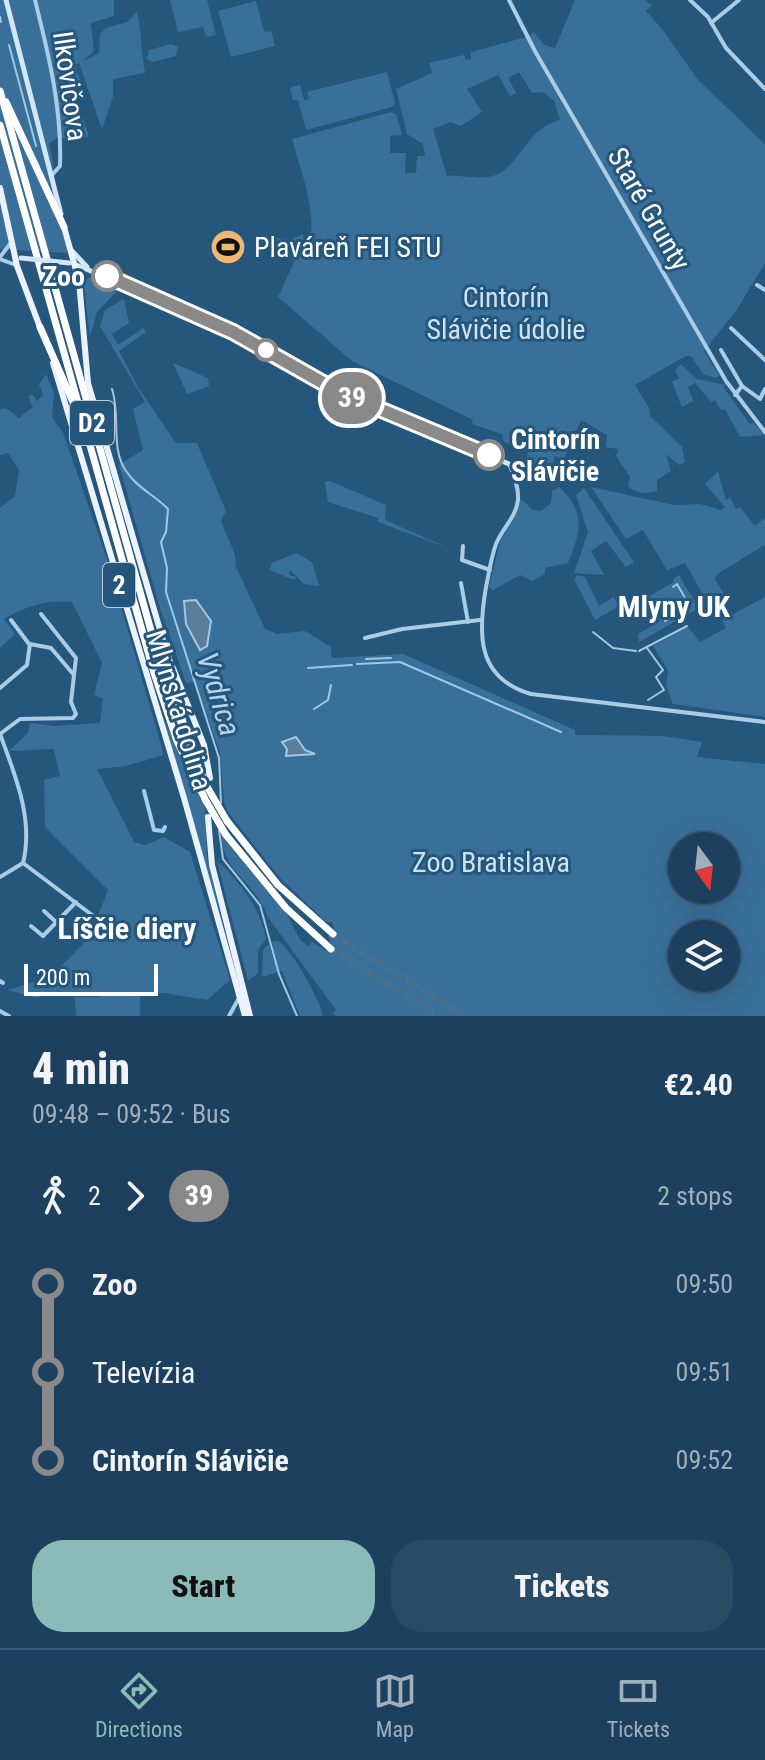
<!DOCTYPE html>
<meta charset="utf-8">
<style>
body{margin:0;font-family:"Roboto Condensed",sans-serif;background:#294b66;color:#f1f3f6;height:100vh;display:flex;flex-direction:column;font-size:30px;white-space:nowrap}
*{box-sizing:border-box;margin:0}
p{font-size:26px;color:#a0afbc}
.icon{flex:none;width:44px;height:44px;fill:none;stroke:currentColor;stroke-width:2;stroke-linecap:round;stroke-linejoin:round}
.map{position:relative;height:1016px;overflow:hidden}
.sheet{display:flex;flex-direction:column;background:#1c405d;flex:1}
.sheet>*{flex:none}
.badge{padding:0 16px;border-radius:26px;font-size:28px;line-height:52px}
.needle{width:52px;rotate:165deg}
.tools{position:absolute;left:668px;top:832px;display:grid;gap:16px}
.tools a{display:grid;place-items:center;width:72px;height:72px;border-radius:50%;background:#1c405d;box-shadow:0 8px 32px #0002,0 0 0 2px #3a5972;font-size:40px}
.scale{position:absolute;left:24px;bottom:20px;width:134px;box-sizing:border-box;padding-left:8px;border:4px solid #fff;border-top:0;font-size:22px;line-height:28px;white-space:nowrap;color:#fff;-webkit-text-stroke:6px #25567c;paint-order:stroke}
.map>.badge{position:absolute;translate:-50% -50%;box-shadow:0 0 0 4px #fff}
.legs{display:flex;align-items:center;gap:12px;height:88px;padding:0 32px;font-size:26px}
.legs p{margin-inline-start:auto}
.headline{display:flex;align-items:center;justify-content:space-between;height:136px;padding:0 32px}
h1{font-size:44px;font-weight:800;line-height:60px}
.cta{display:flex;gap:16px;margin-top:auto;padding:16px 32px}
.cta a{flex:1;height:92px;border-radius:32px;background:#8bbbb9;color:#111;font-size:32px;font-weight:800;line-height:92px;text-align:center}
.cta a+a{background:#294b66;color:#f1f3f6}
ul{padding:0 32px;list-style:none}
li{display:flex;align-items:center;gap:28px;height:88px;font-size:30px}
li i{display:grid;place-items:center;width:12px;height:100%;margin:0 10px;background:currentColor}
li i::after{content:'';width:20px;height:20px;margin:-10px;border:6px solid;border-radius:50%;background:#1c405d}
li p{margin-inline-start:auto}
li:first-child i{background:linear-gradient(#0000 50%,currentColor 0)}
li:last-child i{background:linear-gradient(currentColor 50%,#0000 0)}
.tabs{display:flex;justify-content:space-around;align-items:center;height:112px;border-top:2px solid #3a5972;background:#1c405d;font-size:22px;color:#a0afbc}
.tabs a{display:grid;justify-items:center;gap:4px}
.tabs .current{color:#8bbbb9}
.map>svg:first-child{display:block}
.green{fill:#39709a;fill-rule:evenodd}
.water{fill:#5a7d98;stroke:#9ec8e5;stroke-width:2}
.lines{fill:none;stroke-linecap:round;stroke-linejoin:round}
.stream{stroke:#9ec8e5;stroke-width:2}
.highway-tunnel{stroke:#466f90;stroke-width:7;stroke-dasharray:7 3.5;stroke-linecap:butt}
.street{stroke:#aacce5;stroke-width:4}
.secondary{stroke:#d3e6f5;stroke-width:5}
.primary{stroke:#eaf3fd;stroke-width:6}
.highway{stroke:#fff;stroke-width:7}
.secondary-bridge{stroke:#d3e6f5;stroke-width:5}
.highway-bridge{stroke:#fff;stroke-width:7}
.line-1-casing{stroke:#fff;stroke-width:18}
.line-1{stroke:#898989;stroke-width:12}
.stop-1-dot{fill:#fff;stroke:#898989;stroke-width:4}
.labels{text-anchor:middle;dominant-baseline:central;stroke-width:6;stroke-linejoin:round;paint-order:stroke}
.shield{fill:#25567c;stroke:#beccd8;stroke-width:2}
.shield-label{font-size:26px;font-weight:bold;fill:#fff}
.street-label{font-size:28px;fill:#fff;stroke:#25567c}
.poi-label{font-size:28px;fill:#fff;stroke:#25567c;text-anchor:start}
.stop-label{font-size:28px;font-weight:bold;fill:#fff;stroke:#25567c;text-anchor:end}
.park-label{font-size:28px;fill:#cce3f4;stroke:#25567c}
.neighbourhood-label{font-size:30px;font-weight:bold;fill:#fff;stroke:#25567c}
.water-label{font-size:30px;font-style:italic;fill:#b5d5ed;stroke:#25567c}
</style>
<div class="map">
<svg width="765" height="1016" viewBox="0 0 765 1016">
<rect width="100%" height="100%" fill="#25567c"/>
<g class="green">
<path d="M0,0H114V16L91,23L94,51L83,61L99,53L100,34L106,28L127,22L137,12C142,34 141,52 145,73L113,79V97L102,129L79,63L75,65L82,87L74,90L89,137L69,140L58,137L49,144C58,180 57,218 68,253L0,249Z"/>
<polygon points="170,0 207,0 216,35 206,37 203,27 178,32"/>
<path d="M575,0H645L652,5L646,11L663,30L698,80L765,144V263L736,311L704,351L719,375L717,378L704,375L691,356H686L635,385L649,408L650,416L682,447L685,462L679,465L666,454L671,471L657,480V491C645,494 637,494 628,486L630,477L616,456L619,449L606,447L607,435L581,420L564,459L555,456L551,469L526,464L528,451L504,442L502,434L472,424L473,420L352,361L278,297L297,256L305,255C322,223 301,172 292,139L391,112L396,114L402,135L390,136V153H406L405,173H416L417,156H425L423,144L407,134L396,89L432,73L429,63L464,55L466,60L471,59V52L530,36L533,31L544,45L555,48ZM519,72L532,93L543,92L554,101L560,120C530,127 525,154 503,171C487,183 465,174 447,176L433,129L451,122L461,126L482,112L467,89L498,75L510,96L516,93L508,78Z"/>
<polygon points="256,1 264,32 271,31 275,46 231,57 218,11"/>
<polygon points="171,44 178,47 176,56 153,62 147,59 149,50"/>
<polygon points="387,72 395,103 392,107 306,130 298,100 293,100 290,88 300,85 304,100 309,99 307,92"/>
<polygon points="303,234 304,246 297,252 262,245 266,236 290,240"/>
<polygon points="89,277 118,290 97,312 90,337 84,285"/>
<path d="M124,299L129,323L112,334L118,345L143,328L146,332L119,351L138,387L176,443H197L226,511L221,521L235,555L236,567L265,629L277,634L305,631L331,647L332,658L403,654L575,730V735L663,736L702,742L697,757L765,764V1016H336L332,1013L336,1010L267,916C259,886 222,871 222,837L288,916L300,940L308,946L312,942L327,951L333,949L328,936L336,934L332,922H326L280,878L228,812L224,803L220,753L195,682L186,683L160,608L119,465L143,450L133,409L145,402L100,326L105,310ZM682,846H726V890H682ZM682,934H726V978H682Z"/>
<polygon points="173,363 208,378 209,386 187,394"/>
<polygon points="681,364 697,379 726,385 723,387 750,424 753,422 765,435 740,437 725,409 721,410 715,400 711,402 695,383 688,387 693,401 682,407 672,382 679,378 675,370"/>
<path d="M46,374L54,393L52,417L63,433L108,562L162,748L163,755L126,766L97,769L134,842L145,845L164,837L190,852L230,980L207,1000L164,993L129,994L128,991V996H140V1016H76L75,997H100V992L51,993L36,998L8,990L52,976L97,929L99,913L108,890L45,827L44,780L60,776L54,749L9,751L28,733L30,723L54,726L100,723L103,698L94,695L102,663L72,602C47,600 26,606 4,619L15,634L0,648V508L15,496L19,470L8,453L0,455V409L6,408L19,418L33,407L28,397L32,394L37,401L43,395L39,385Z"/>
<polygon points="718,472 726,500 730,498 736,509 740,507 755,526 765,518 765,545 717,574 715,579 724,594 639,642 638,634 660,621 646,598 674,582 673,579 679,575 695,602 704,596 685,563 667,570 643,530 626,539 591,487 674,505 700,504 721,510 725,507 705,484"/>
<polygon points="330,481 386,505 385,520 448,548 378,522 378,518 328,502 325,482"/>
<path d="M559,487C586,512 581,532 568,563L545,568V574L532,581L520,575L493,590L489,587L500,542L517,512L521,499L533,510L541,511L551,503L552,491Z"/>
<polygon points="584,488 634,562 626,567 606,541 591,551 604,575 574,573 588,532 576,495"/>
<polygon points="296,553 312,562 319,586 304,584 290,570 289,575 296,577 294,580 270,570 272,563"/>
<polygon points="577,575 585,577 599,606 614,597 619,606 595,620 574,579"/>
<polygon points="765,597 765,717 673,704 666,685 668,671 653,646 688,627 700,642 726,628 722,620"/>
<polygon points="163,717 206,811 207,857 224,929"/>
<path d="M217,861C241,883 259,906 266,939L258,950V973L248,981Z"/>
<path d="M278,941C291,948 321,1001 323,1016H300L282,971L262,977L263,949L269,944L275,963L272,942Z"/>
</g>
<g class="water">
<polygon points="196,600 211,621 207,646 200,650 186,624 184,601"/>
<polygon points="296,737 305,750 315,754 286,756 287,749 282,742"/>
</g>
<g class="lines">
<g class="stream">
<polyline points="0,17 1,22"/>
<polyline points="9,45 36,146"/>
<path d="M112,389C121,416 110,448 126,471C137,488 156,496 168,509L166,532L161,542L167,568L166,592L219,758L221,803"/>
<polyline points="673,587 677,584 684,596"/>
<polyline points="665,621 688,606 685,598"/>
<polyline points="593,632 613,648 636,651"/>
<polyline points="647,648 663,670 656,677 664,690 648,700"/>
<polyline points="639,651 687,626"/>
<polyline points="366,659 391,658"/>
<polyline points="357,664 400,662 561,732"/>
<polyline points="308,668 352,665"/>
<polyline points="314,709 328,700 331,685"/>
<polyline points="219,830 223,859 260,905 279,974 297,1016"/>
</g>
<g class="highway-tunnel">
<polyline points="333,934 465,1016"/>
<polyline points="331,949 440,1016"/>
</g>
<g class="street">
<path d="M35,0C49,56 62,109 60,166L52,175"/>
<polyline points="509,0 536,53 726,381 765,432"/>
<polyline points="690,0 708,17 726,48 765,89"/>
<polyline points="711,23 739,0"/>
<polyline points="0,257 10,244"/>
<polyline points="0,259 16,265"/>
<polyline points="757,285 765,290"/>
<polyline points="731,328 765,360"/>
<polyline points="721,350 742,386 735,395"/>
<polyline points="742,386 760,399 765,389"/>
<path d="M509,464C514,475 519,487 518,500C516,517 502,529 496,544C491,558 489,573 486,587C478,633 476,678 531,694L765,722"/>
<polyline points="463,546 462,560 490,570"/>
<polyline points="461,583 468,622"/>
<polyline points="41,614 76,658 74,675"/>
<polyline points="11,620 29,644"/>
<polyline points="365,638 402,629 480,620"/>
<polyline points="0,688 27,665 30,644 51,648 74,675 71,702 76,714 73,718 20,719 0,734"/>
<path d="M0,734C15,775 34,819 23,863L0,877"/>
<polyline points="144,791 154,830 163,831 165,827"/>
<polyline points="23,863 100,921"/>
<polyline points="44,911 56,922"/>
<polyline points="31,926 43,936 76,902"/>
<polyline points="0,981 3,983"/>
<polyline points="0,1011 9,1016"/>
<polyline points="229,1016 239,998"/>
</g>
<g class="secondary">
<polyline points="6,0 61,214"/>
<polyline points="72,251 87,267"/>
<polyline points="74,264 206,319 339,392 509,464"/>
</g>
<g class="primary">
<polyline points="0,188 17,266 41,330"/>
<polyline points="64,227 79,281 88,383 167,654"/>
<polyline points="53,363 184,798 245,1016"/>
<polyline points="173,668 204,745 210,778"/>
<polyline points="208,817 212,865 250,1016"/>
</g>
<g class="highway">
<polyline points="0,91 167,688 206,785"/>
<polyline points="6,102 64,227"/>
<polyline points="0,125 154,673 177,741 206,801"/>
<polyline points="40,327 73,402"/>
<polyline points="167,652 184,727"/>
<polyline points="227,821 278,885 333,934"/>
<polyline points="226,835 286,908 331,949"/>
</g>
<polyline class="secondary-bridge" points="21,258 69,263"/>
<g class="highway-bridge">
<polyline points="206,785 227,821"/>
<polyline points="206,801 226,835"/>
</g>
</g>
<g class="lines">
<defs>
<polyline id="line-1" points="107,276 233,332 339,392 489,455"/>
</defs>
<use href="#line-1" class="line-1-casing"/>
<use href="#line-1" class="line-1"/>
</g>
<defs>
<symbol id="stadium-disc" viewBox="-11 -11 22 22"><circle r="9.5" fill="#eeb96e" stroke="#25567c"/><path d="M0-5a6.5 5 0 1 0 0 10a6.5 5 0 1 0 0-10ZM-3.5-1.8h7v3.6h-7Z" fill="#111"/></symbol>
</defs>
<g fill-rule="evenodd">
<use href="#stadium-disc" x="208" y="227" width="40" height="40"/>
</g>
<g class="stop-1-dot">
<circle cx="107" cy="276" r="14"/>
<circle cx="266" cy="350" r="10"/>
<circle cx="489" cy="455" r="14"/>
</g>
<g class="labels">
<g class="shield">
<rect x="70" y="401" width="44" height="44" rx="6"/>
<rect x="103" y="563" width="32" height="44" rx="6"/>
</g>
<g class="shield-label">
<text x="92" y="423">D2</text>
<text x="119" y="585">2</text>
</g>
<g class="street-label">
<text transform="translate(70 86) rotate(82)">Ilkovičova</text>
<text transform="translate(649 209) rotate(60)">Staré Grunty</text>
<text transform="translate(179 710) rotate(73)">Mlynská dolina</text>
</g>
<g class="poi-label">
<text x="254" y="247">Plaváreň FEI STU</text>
</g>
<g class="stop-label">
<text x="85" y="276">Zoo</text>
<text x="511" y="439" text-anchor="start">Cintorín<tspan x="511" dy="32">Slávičie</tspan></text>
</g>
<g class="park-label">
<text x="506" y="297">Cintorín<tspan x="506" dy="32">Slávičie údolie</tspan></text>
<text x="491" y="862">Zoo Bratislava</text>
</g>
<g class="neighbourhood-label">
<text x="674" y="606">Mlyny UK</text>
<text x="127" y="928">Líščie diery</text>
</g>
<g class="water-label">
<text transform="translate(219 694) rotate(73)">Vydrica</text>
</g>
</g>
</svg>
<div class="tools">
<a><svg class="needle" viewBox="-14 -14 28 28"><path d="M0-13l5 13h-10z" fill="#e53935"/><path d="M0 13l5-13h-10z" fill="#a0afbc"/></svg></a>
<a><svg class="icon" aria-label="layers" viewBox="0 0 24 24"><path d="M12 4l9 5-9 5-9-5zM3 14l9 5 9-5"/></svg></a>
</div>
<div class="scale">200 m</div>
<b class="badge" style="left:352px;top:398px;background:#898989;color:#fff">39</b>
</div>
<section class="sheet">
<div class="headline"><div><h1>4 min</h1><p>09:48 – 09:52 · Bus</p></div><b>€2.40</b></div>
<div class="legs"><svg class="icon" aria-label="walk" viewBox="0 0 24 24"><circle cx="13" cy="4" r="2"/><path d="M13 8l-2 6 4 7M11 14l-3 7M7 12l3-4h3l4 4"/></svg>2<svg class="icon" aria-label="forward" viewBox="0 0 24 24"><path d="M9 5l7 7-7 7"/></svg><b class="badge" style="background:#898989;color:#fff">39</b><p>2 stops</p></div>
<ul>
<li><i style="color:#898989"></i><b>Zoo</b><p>09:50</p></li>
<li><i style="color:#898989"></i><span>Televízia</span><p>09:51</p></li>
<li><i style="color:#898989"></i><b>Cintorín Slávičie</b><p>09:52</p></li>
</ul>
<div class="cta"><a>Start</a><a>Tickets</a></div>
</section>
<nav class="tabs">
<a class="current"><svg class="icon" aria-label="directions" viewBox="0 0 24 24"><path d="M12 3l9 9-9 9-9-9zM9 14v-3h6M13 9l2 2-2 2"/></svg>Directions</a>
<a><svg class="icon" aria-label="map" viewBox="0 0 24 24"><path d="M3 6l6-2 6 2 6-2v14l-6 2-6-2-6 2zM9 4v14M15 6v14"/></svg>Map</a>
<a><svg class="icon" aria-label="tickets" viewBox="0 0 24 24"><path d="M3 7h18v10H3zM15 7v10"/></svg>Tickets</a>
</nav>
